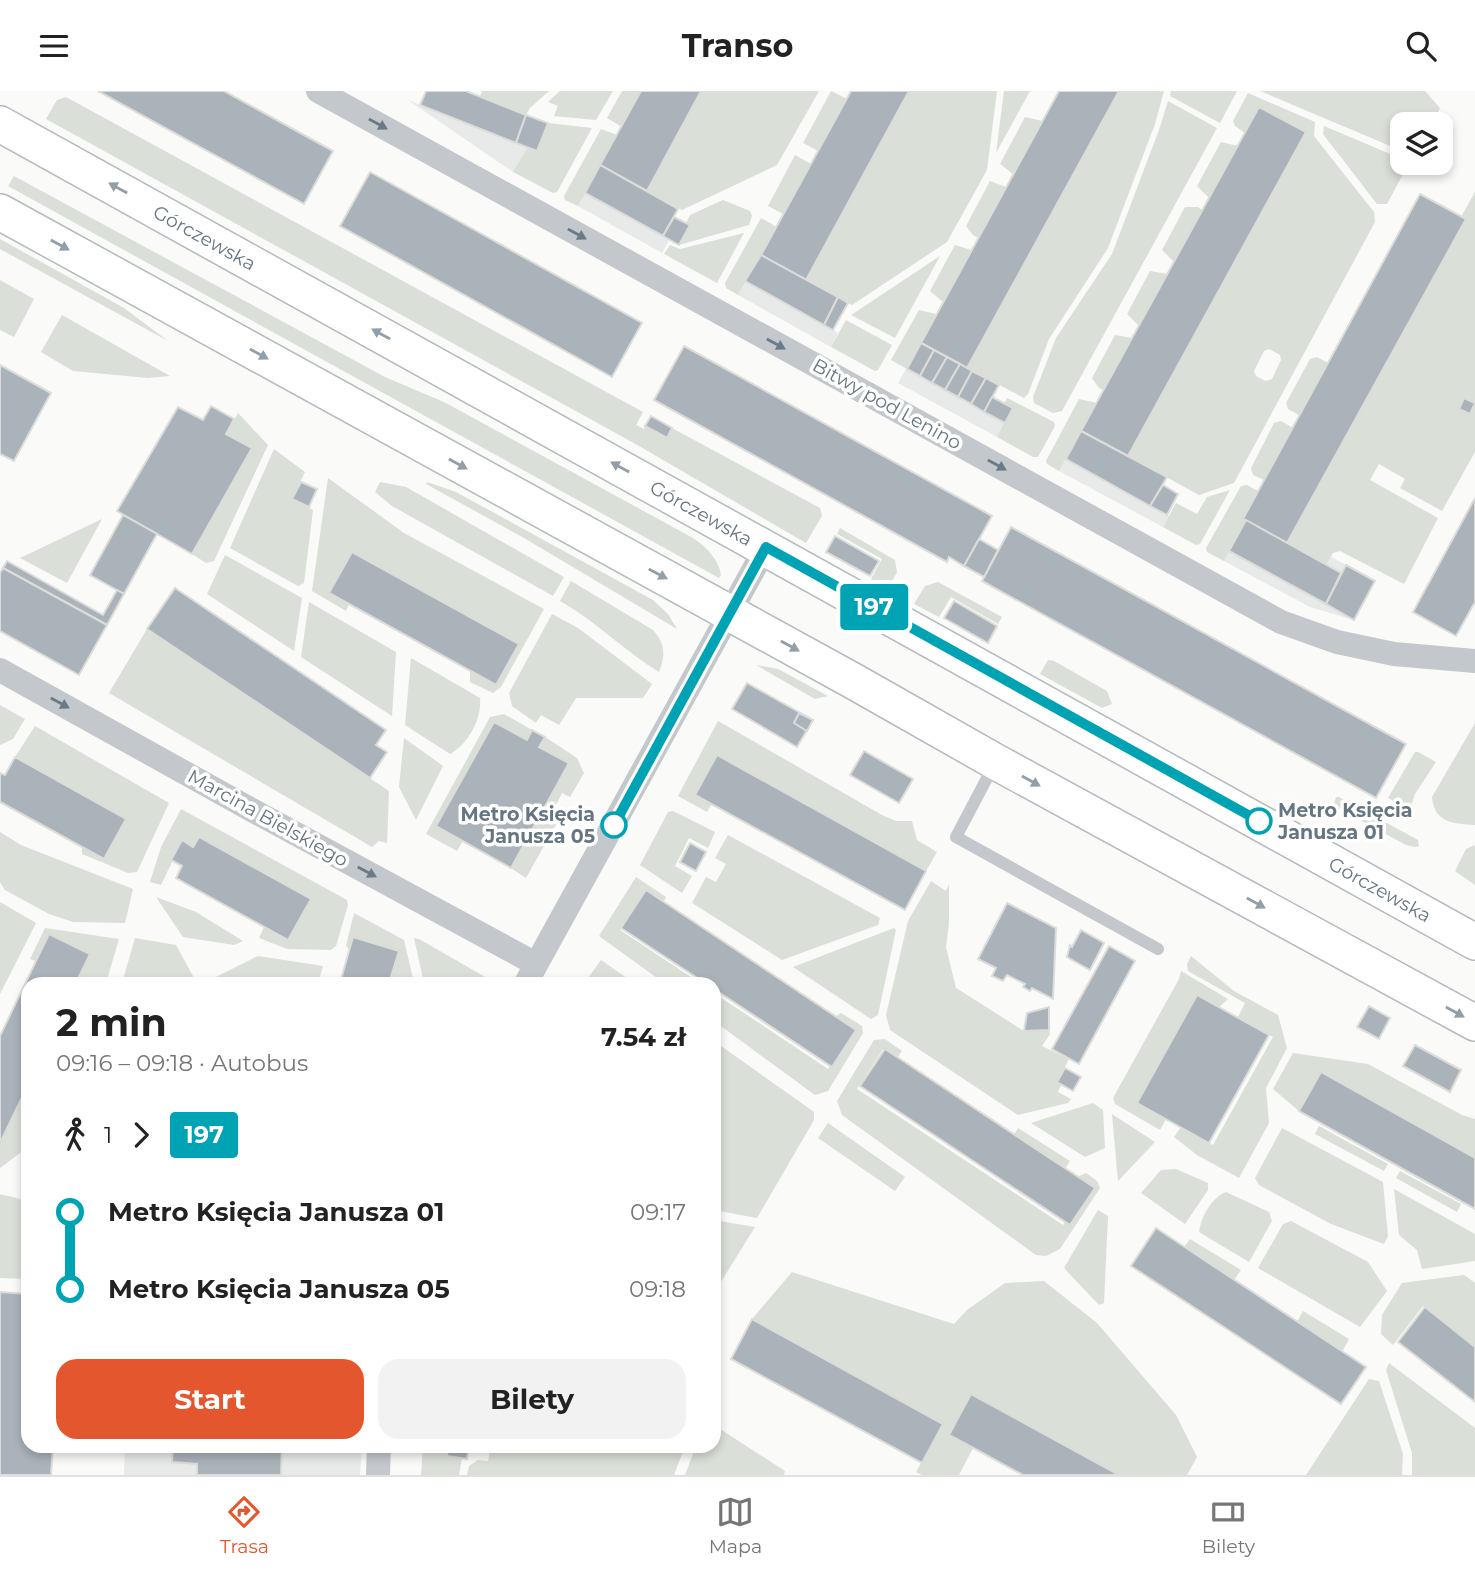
<!DOCTYPE html>
<html lang="pl">
<meta charset="utf-8">
<style>
body{margin:0;font-family:Montserrat,sans-serif;background:#f2f2f2;color:#222;height:100vh;display:flex;flex-direction:column;font-size:26px;white-space:nowrap}
*{box-sizing:border-box;margin:0}
p{font-size:23px;color:#767676}
.icon{flex:none;width:38px;height:38px;fill:none;stroke:currentColor;stroke-width:2;stroke-linecap:round;stroke-linejoin:round}
.map{position:relative;flex:1;overflow:hidden}
.sheet{position:absolute;left:21px;top:886px;width:700px;height:476px;display:flex;flex-direction:column;background:#fff;border-radius:21px;box-shadow:0 4px 10px #0003}
.sheet>*{flex:none}
.badge{padding:0 14px;border-radius:5px;font-size:24px;line-height:46px}
.controls{position:absolute;left:1390px;top:21px;display:grid;gap:14px}
.controls a{display:grid;place-items:center;width:63px;height:63px;border-radius:14px;background:#fff;box-shadow:0 4px 10px #0003;font-size:35px}
.map>.badge{position:absolute;translate:-50% -50%;box-shadow:0 0 0 4px #fff}
.legs{display:flex;align-items:center;gap:10px;height:77px;padding:0 35px;font-size:23px}
.legs p{margin-inline-start:auto}
.head{display:flex;align-items:center;justify-content:space-between;height:119px;padding:0 35px}
h1{font-size:38px;font-weight:700;line-height:52px}
.cta{display:flex;gap:14px;margin-top:auto;padding:14px 35px}
.cta a{flex:1;height:80px;border-radius:21px;background:#e4572e;color:#fff;font-size:28px;font-weight:700;line-height:80px;text-align:center}
.cta a+a{background:#f2f2f2;color:#222}
ul{padding:0 35px;list-style:none}
li{display:flex;align-items:center;gap:24px;height:77px;font-size:26px}
li i{display:grid;place-items:center;width:10px;height:100%;margin:0 9px;background:currentColor}
li i::after{content:'';width:18px;height:18px;margin:-9px;border:5px solid;border-radius:50%;background:#fff}
li p{margin-inline-start:auto}
li:first-child i{background:linear-gradient(#0000 50%,currentColor 0)}
li:last-child i{background:linear-gradient(currentColor 50%,#0000 0)}
header{display:flex;justify-content:space-between;align-items:center;height:91px;padding:0 35px;background:#fff;font-size:32px;font-weight:700}
.tab-bar{display:flex;justify-content:space-around;align-items:center;height:98px;border-top:2px solid #e0e0e0;background:#fff;font-size:19px;color:#767676}
.tab-bar a{display:grid;justify-items:center;gap:4px}
.tab-bar .selected{color:#e4572e}
.map>svg:first-child{display:block}
.built{fill:#e8e9e9}
.green{fill:#dadfd7;fill-rule:evenodd}
.building{fill:#aab3b9;stroke:#dcdcda;stroke-width:2}
.lines{fill:none;stroke-linecap:round;stroke-linejoin:round}
.secondary-casing{stroke:#b3babf;stroke-width:38}
.lane{stroke:#c3c8cc;stroke-width:12}
.street{stroke:#c3c8cc;stroke-width:24}
.secondary{stroke:#fff;stroke-width:35}
.oneway{fill:#6a7a87}
.oneway2{fill:#939fa8}
.line-1-casing{stroke:#fff;stroke-width:16}
.line-1{stroke:#00a3b4;stroke-width:10}
.stop-1-dot{fill:#fff;stroke:#00a3b4;stroke-width:3.5}
.labels{text-anchor:middle;dominant-baseline:central;stroke-width:7;stroke-linejoin:round;paint-order:stroke}
.street-label{font-size:19px;fill:#657683;stroke:#fff}
.stop-label{font-size:19px;font-weight:bold;fill:#657683;stroke:#fff;text-anchor:start}
</style>
<header><svg class="icon" aria-label="menu" viewBox="0 0 24 24"><path d="M4 6h16M4 12h16M4 18h16"/></svg>Transo<svg class="icon" aria-label="search" viewBox="0 0 24 24"><circle cx="10" cy="10" r="6"/><path d="M15 15l6 6"/></svg></header>
<div class="map">
<svg width="1475" height="1384" viewBox="0 0 1475 1384">
<rect width="100%" height="100%" fill="#fafaf8"/>
<g class="built">
<polygon points="426,0 466,0 526,24 516,52 527,57 513,81 408,9 420,14"/>
<polygon points="600,74 678,118 663,145 669,149 662,162 578,115"/>
<polygon points="761,164 838,206 824,234 838,242 831,256 738,204"/>
<polygon points="921,252 999,294 984,321 1005,332 997,346 898,292"/>
<polygon points="1081,340 1167,386 1151,415 1169,425 1163,436 1059,380"/>
<polygon points="1246,429 1287,452 1292,444 1375,490 1354,529 1310,516 1224,470"/>
<polygon points="125,1355 362,1355 360,1384 124,1384"/>
</g>
<g class="green">
<polygon points="482,0 549,0 530,17 526,24 480,5"/>
<polygon points="560,0 613,0 596,29 554,25 558,15 548,11"/>
<polygon points="622,0 641,0 622,36 607,27"/>
<polygon points="701,0 819,0 777,74 682,119 647,100"/>
<polygon points="831,0 847,8 818,60 803,52"/>
<polygon points="909,0 997,0 987,79 947,151 852,214 806,189"/>
<polygon points="1004,0 1030,0 996,62"/>
<polygon points="1119,0 1164,0 1155,33 1108,157 1049,248 1028,303 1024,307 967,277"/>
<polygon points="1171,0 1237,0 1220,32 1170,5"/>
<polygon points="1260,0 1425,0 1440,17 1431,33 1402,33 1402,60"/>
<path d="M1248,2L1315,31L1314,45L1374,121L1375,131L1234,392L1199,404L1128,365L1306,41L1260,16L1245,42L1235,35L1233,30ZM1269,258L1280,264L1281,269L1272,288L1266,290L1256,285L1254,280L1264,260Z"/>
<polygon points="66,6 643,321 636,334 644,338 645,335 667,347 672,337 820,417 822,425 806,452 632,351 46,28 57,9"/>
<polygon points="1168,10 1217,37 1062,320 1053,322 1034,312 1033,306 1056,247 1112,163 1159,39"/>
<polygon points="1025,26 1042,30 1013,83 1000,73"/>
<polygon points="548,32 592,37 557,101 553,102 513,81 527,57 537,60"/>
<polygon points="1324,35 1402,68 1402,72 1409,72 1387,113 1377,113 1323,43"/>
<polygon points="601,38 617,44 578,115 565,109 564,105"/>
<polygon points="1221,51 1238,55 1209,107 1197,95"/>
<polygon points="795,64 811,73 783,123 768,115"/>
<path d="M14,85L385,286L444,311L693,447C707,457 718,467 721,484L719,487L8,95Z"/>
<polygon points="990,90 1006,96 978,147 973,144 966,135"/>
<polygon points="1475,101 1475,361 1442,420 1400,397 1405,388 1379,373 1370,389 1438,427 1404,493 1340,460 1333,462 1326,474 1287,452 1465,129 1461,126"/>
<polygon points="723,109 750,120 752,125 749,134 679,154 690,135 686,132 690,124"/>
<polygon points="1185,116 1198,116 1202,119 1174,171 1162,159"/>
<polygon points="761,127 777,136 738,204 726,197 725,192"/>
<polygon points="744,142 717,192 664,163 670,154 680,158"/>
<polygon points="0,148 124,217 168,250 0,158"/>
<polygon points="955,154 971,159 943,211 930,200"/>
<polygon points="940,165 895,247 851,224"/>
<polygon points="1150,180 1167,183 1139,235 1127,223"/>
<polygon points="0,189 34,208 14,246 0,239"/>
<polygon points="919,219 936,223 907,278 891,269"/>
<polygon points="62,224 170,285 148,287 73,280 41,261"/>
<polygon points="846,229 892,254 878,279 875,280 831,256"/>
<polygon points="1115,244 1132,247 1103,299 1099,297 1092,287"/>
<polygon points="1317,266 1328,272 1299,324 1288,318 1286,312 1310,268"/>
<polygon points="1007,307 1054,331 1055,335 1038,366 1033,366 997,346 1012,317 1004,313"/>
<polygon points="1079,308 1097,312 1059,380 1047,373 1046,370"/>
<polygon points="238,322 268,354 214,470 206,472 192,463 252,358 226,343"/>
<polygon points="1281,330 1293,337 1264,389 1253,384 1251,377 1274,332"/>
<polygon points="274,358 305,381 292,408 313,419 304,492 298,495 230,457"/>
<polygon points="328,387 404,442 544,518 501,596 493,602 470,591 470,580 496,594 518,553 353,461 329,502 349,513 346,520 312,500"/>
<polygon points="380,391 406,396 564,486 553,505 392,415 375,401"/>
<polygon points="427,391 456,401 653,509 668,523 677,538 524,447 426,393"/>
<polygon points="1247,394 1258,400 1243,427 1246,429 1224,470 1207,461 1206,457 1241,395"/>
<polygon points="1230,399 1200,453 1196,454 1163,436 1176,412 1197,423 1207,406"/>
<polygon points="102,428 67,492 20,467"/>
<polygon points="840,437 895,469 897,481 888,498 871,488 882,468 837,443"/>
<polygon points="225,464 302,507 294,560 207,503"/>
<path d="M571,490L653,539C665,552 666,565 659,581C624,560 596,530 560,510Z"/>
<polygon points="938,491 1002,526 998,533 951,506 939,526 914,513 925,495"/>
<polygon points="309,511 396,561 392,625 301,566"/>
<polygon points="552,523 578,537 652,593 643,607 576,607 559,634 541,624 536,632 512,615 509,602"/>
<polygon points="147,538 389,700 387,752 379,750 372,756 109,602"/>
<path d="M411,567L480,607C482,628 468,653 450,663L405,634Z"/>
<polygon points="1048,569 1054,570 1107,600 1112,613 1102,617 1040,583"/>
<polygon points="756,574 778,578 828,605 815,608"/>
<polygon points="0,614 25,628 13,648 0,654"/>
<polygon points="504,623 532,639 527,649 436,735 463,750 457,760 426,743 490,626"/>
<polygon points="718,630 882,724 896,730 912,730 917,749 937,761 926,780 717,665 712,712 707,721 678,705"/>
<path d="M1475,632V734C1454,733 1434,732 1432,706Z"/>
<polygon points="35,635 169,712 137,781 128,782 82,763 82,756 126,728 15,666"/>
<polygon points="545,646 577,667 584,682 570,706 562,702 551,724 559,728 526,787 511,777 568,672 539,656"/>
<polygon points="404,647 443,675 416,729 399,696"/>
<polygon points="1415,661 1418,661 1436,671 1415,703 1411,715 1408,717 1388,707"/>
<polygon points="1336,706 1339,706 1418,749 1419,755 1415,756 1406,754 1336,716 1334,713"/>
<polygon points="181,718 347,809 348,814 336,855 331,859 287,858 259,847 264,836 288,849 199,746 193,756 182,750 161,794 150,791 161,756"/>
<polygon points="673,720 715,741 708,757 689,747 675,775 692,785 682,802 640,774 668,721"/>
<polygon points="0,741 21,754 133,798 125,832 73,831 49,823 5,799 0,791"/>
<polygon points="728,744 880,827 878,834 782,869 692,812 706,786 716,791 726,773 715,767"/>
<polygon points="1475,754 1475,794 1455,780 1466,758"/>
<polygon points="636,786 666,806 664,810 646,799 620,839 700,892 664,892 599,845"/>
<polygon points="931,790 946,800 949,793 949,832 946,856 956,897 1024,940 1049,939 1050,943 1042,955 1069,968 1057,991 1061,994 1058,1001 1071,1008 1068,1012 1018,1024 890,939 886,924 908,830"/>
<polygon points="156,806 196,821 243,850 234,854 183,846"/>
<polygon points="0,811 36,832 0,903"/>
<polygon points="354,822 404,849 414,892 389,892 398,859 353,847 350,859 346,855"/>
<polygon points="45,837 119,848 106,892 76,892 90,863 49,843 36,870 30,868"/>
<polygon points="894,837 896,839 878,924 871,928 793,876"/>
<polygon points="135,847 176,854 194,887 188,892 122,892"/>
<polygon points="414,847 419,848 487,887 486,892 424,892"/>
<polygon points="258,865 323,875 318,892 211,892 210,889"/>
<polygon points="1191,865 1234,900 1278,924 1287,957 1266,997 1269,1032 1239,1087 1197,1064 1174,1046 1181,1036 1213,1054 1273,946 1238,926 1245,912 1188,880 1187,873"/>
<polygon points="601,869 634,892 597,892 588,887"/>
<polygon points="1181,880 1228,908 1219,916 1197,904 1137,1011 1166,1028 1160,1039 1115,1013 1113,1007 1179,888"/>
<polygon points="714,902 828,978 855,938 836,925 841,922 862,935 863,942 828,1000 815,1004 714,930"/>
<polygon points="885,948 902,960 897,967 883,958 857,998 1063,1134 1090,1095 1077,1086 1086,1082 1097,1090 1100,1097 1060,1158 1046,1165 1036,1164 842,1024 837,1010 874,949"/>
<polygon points="714,950 814,1021 814,1029 757,1127 714,1119"/>
<polygon points="1293,962 1368,973 1462,1024 1475,1028 1475,1067 1321,982 1299,1020 1273,998"/>
<polygon points="28,994 28,1056 0,1077 0,1052"/>
<polygon points="1093,1012 1103,1019 1105,1057 1085,1066 1031,1032"/>
<polygon points="1112,1023 1155,1051 1118,1090"/>
<polygon points="828,1032 905,1086 895,1100 818,1047"/>
<polygon points="1319,1035 1388,1073 1384,1080 1315,1043"/>
<polygon points="1018,1037 1070,1070 1065,1078 1014,1044"/>
<polygon points="1282,1037 1383,1091 1388,1145 1384,1153 1331,1133 1259,1094 1255,1087"/>
<polygon points="1176,1078 1208,1092 1208,1099 1185,1133 1141,1102 1161,1079"/>
<polygon points="1400,1080 1461,1113 1457,1121 1396,1087"/>
<polygon points="1394,1098 1475,1143 1475,1170 1422,1178 1417,1159 1399,1144"/>
<path d="M1226,1101L1269,1121L1272,1130L1249,1171L1199,1141C1201,1126 1211,1107 1226,1101Z"/>
<polygon points="0,1103 28,1110 28,1188 0,1187"/>
<polygon points="1098,1119 1108,1125 1104,1212 1099,1214 1064,1177"/>
<polygon points="714,1129 755,1136 714,1202"/>
<polygon points="1291,1130 1368,1171 1387,1200 1360,1236 1258,1177 1283,1133"/>
<polygon points="1190,1148 1241,1179 1234,1189 1184,1156"/>
<polygon points="792,1181 954,1233 967,1219 1005,1192 1044,1190 1097,1232 1176,1324 1197,1366 1187,1384 1119,1384 971,1304 949,1343 973,1357 959,1384 922,1384 916,1381 943,1333 752,1228"/>
<polygon points="1464,1184 1475,1192 1475,1255 1423,1215 1393,1254 1381,1243 1382,1224 1402,1192"/>
<polygon points="1303,1220 1349,1248 1342,1261 1297,1231"/>
<polygon points="1389,1272 1475,1337 1475,1384 1412,1384 1412,1362 1386,1279"/>
<polygon points="1369,1288 1379,1290 1403,1363 1402,1384 1306,1384"/>
<polygon points="714,1334 785,1380 784,1384 685,1384 696,1355 714,1354"/>
<polygon points="423,1355 449,1355 462,1367 459,1384 421,1384"/>
<polygon points="491,1355 491,1354 685,1355 674,1384 467,1384 469,1375 478,1369 488,1370"/>
</g>
<g class="building">
<polygon points="98,0 224,0 333,60 304,113"/>
<polygon points="426,0 466,0 526,24 516,52 420,14"/>
<polygon points="641,0 701,0 647,100 600,74"/>
<polygon points="909,0 806,189 761,164 851,0"/>
<polygon points="1059,0 1119,0 967,277 921,252"/>
<polygon points="1259,16 1306,41 1128,365 1081,340"/>
<polygon points="526,24 548,32 537,60 516,52"/>
<polygon points="600,74 678,118 663,145 585,102"/>
<polygon points="370,81 642,232 612,286 340,135"/>
<polygon points="1420,103 1466,128 1287,452 1243,428"/>
<polygon points="674,126 690,134 679,154 663,145"/>
<polygon points="761,164 838,206 824,234 745,190"/>
<polygon points="838,206 848,212 833,239 824,234"/>
<polygon points="921,252 934,259 920,285 907,278"/>
<polygon points="684,255 992,425 964,475 949,466 947,471 654,309"/>
<polygon points="934,259 947,266 932,292 920,285"/>
<polygon points="947,266 960,273 945,299 932,292"/>
<polygon points="960,273 972,280 958,306 945,299"/>
<polygon points="0,274 51,302 14,370 0,363"/>
<polygon points="972,280 986,287 971,313 958,306"/>
<polygon points="986,287 999,294 984,321 971,313"/>
<polygon points="992,306 1013,317 1005,332 984,321"/>
<polygon points="1464,307 1475,312 1470,323 1459,318"/>
<polygon points="211,315 234,328 226,343 252,357 192,463 117,420 178,316 203,329"/>
<polygon points="651,325 672,337 667,347 645,335"/>
<polygon points="1081,340 1167,386 1150,415 1066,368"/>
<polygon points="301,391 317,398 309,416 292,408"/>
<polygon points="1163,394 1178,403 1167,424 1150,415"/>
<polygon points="1475,407 1475,511 1456,545 1413,521"/>
<polygon points="123,424 157,443 124,503 90,484"/>
<polygon points="1246,429 1341,482 1326,513 1229,460"/>
<polygon points="1011,436 1406,653 1376,707 982,490"/>
<polygon points="835,445 879,470 870,485 826,461"/>
<polygon points="979,448 998,459 984,486 964,475"/>
<polygon points="352,461 519,553 496,594 329,502"/>
<polygon points="7,470 103,524 117,499 124,503 107,534 3,477"/>
<polygon points="1346,474 1375,490 1354,529 1326,513"/>
<polygon points="3,477 107,534 79,584 0,540 0,482"/>
<polygon points="175,497 386,639 376,654 387,661 370,687 147,538"/>
<polygon points="954,510 997,535 988,552 944,527"/>
<polygon points="747,592 813,629 797,656 732,618"/>
<polygon points="799,622 813,629 807,640 794,632"/>
<polygon points="494,631 527,649 532,639 545,646 539,656 569,672 511,777 436,735"/>
<polygon points="864,660 913,688 899,712 850,684"/>
<polygon points="717,664 926,780 905,819 695,704"/>
<polygon points="15,666 126,728 104,768 0,711 0,682 5,684"/>
<polygon points="199,746 311,808 288,849 176,787 182,775 171,769 182,749 193,756"/>
<polygon points="690,752 706,761 696,780 680,771"/>
<polygon points="646,799 856,939 832,976 714,898 714,892 705,892 621,837"/>
<polygon points="1007,812 1056,837 1053,908 1032,897 1030,900 1023,896 1025,893 1007,884 1003,890 992,885 996,877 978,868"/>
<polygon points="1081,839 1104,852 1090,879 1067,866 1070,854 1072,856"/>
<polygon points="49,843 90,863 76,892 28,892 28,994 0,1052 0,945"/>
<polygon points="353,846 399,860 389,892 340,892"/>
<polygon points="1109,855 1135,870 1079,973 1052,958"/>
<polygon points="1197,904 1269,944 1209,1052 1137,1012"/>
<polygon points="1369,915 1390,927 1379,948 1357,936"/>
<polygon points="1049,916 1049,939 1024,940 1027,922"/>
<polygon points="1415,954 1461,979 1450,1001 1403,975"/>
<polygon points="885,958 1095,1097 1070,1134 860,995"/>
<polygon points="1065,977 1081,986 1073,1000 1057,991"/>
<polygon points="1321,981 1475,1067 1475,1118 1299,1020"/>
<polygon points="1156,1137 1366,1276 1341,1313 1131,1175"/>
<polygon points="0,1201 28,1203 28,1354 53,1354 51,1384 0,1384"/>
<polygon points="1425,1216 1475,1256 1475,1311 1398,1251"/>
<polygon points="752,1228 943,1333 922,1372 731,1268"/>
<polygon points="971,1303 1119,1384 1023,1384 979,1360 949,1344"/>
<polygon points="173,1354 282,1354 281,1384 197,1384 197,1373 172,1371"/>
<polygon points="449,1354 469,1354 467,1368 447,1365"/>
</g>
<g class="lines">
<defs>
<g id="secondary">
<path id="s1" d="M0,33L1475,851"/>
<polyline points="0,121 855,591 996,671 1475,932"/>
</g>
</defs>
<use href="#secondary" class="secondary-casing"/>
<polyline class="lane" points="995,672 956,746 1158,858"/>
<g class="street">
<polyline points="318,0 1281,531 1337,551 1394,563 1475,570"/>
<polyline points="0,579 250,718 536,873"/>
<polyline points="526,892 766,456"/>
<polyline points="378,1384 379,1354"/>
</g>
<use href="#secondary" class="secondary"/>
</g>
<defs><path id="oneway-solid" d="M-6-.8H1V-3.2L6.5 0L1 3.2V.8H-6Z" transform="scale(1.75)"/></defs>
<g class="oneway">
<use href="#oneway-solid" transform="translate(378 33) rotate(29)"/>
<use href="#oneway-solid" transform="translate(577 143) rotate(29)"/>
<use href="#oneway-solid" transform="translate(776 253) rotate(29)"/>
<use href="#oneway-solid" transform="translate(997 374) rotate(29)"/>
<use href="#oneway-solid" transform="translate(60 612) rotate(29)"/>
<use href="#oneway-solid" transform="translate(367 781) rotate(28)"/>
</g>
<g class="oneway2">
<use href="#oneway-solid" transform="translate(118 97) rotate(-151)"/>
<use href="#oneway-solid" transform="translate(60 154) rotate(29)"/>
<use href="#oneway-solid" transform="translate(381 243) rotate(-151)"/>
<use href="#oneway-solid" transform="translate(259 263) rotate(29)"/>
<use href="#oneway-solid" transform="translate(458 373) rotate(29)"/>
<use href="#oneway-solid" transform="translate(620 376) rotate(-151)"/>
<use href="#oneway-solid" transform="translate(658 483) rotate(28)"/>
<use href="#oneway-solid" transform="translate(790 555) rotate(29)"/>
<use href="#oneway-solid" transform="translate(1031 690) rotate(29)"/>
<use href="#oneway-solid" transform="translate(1256 812) rotate(29)"/>
<use href="#oneway-solid" transform="translate(1455 921) rotate(29)"/>
</g>
<g class="lines">
<defs>
<polyline id="line-1" points="614,734 766,456 1259,730"/>
</defs>
<use href="#line-1" class="line-1-casing"/>
<use href="#line-1" class="line-1"/>
</g>
<g class="stop-1-dot">
<circle cx="1259" cy="730" r="12"/>
<circle cx="614" cy="734" r="12"/>
</g>
<g class="labels">
<g class="street-label">
<text stroke="none"><textPath href="#s1" startOffset="234">Górczewska</textPath></text>
<text transform="translate(887 313) rotate(29)">Bitwy pod Lenino</text>
<text stroke="none"><textPath href="#s1" startOffset="802">Górczewska</textPath></text>
<text transform="translate(268 727) rotate(29)">Marcina Bielskiego</text>
<text stroke="none"><textPath href="#s1" startOffset="1578">Górczewska</textPath></text>
</g>
<g class="stop-label">
<text x="1278" y="719">Metro Księcia<tspan x="1278" dy="22">Janusza 01</tspan></text>
<text x="595" y="723" text-anchor="end">Metro Księcia<tspan x="595" dy="22">Janusza 05</tspan></text>
</g>
</g>
</svg>
<div class="controls">
<a><svg class="icon" aria-label="layers" viewBox="0 0 24 24"><path d="M12 4l9 5-9 5-9-5zM3 14l9 5 9-5"/></svg></a>
</div>
<b class="badge" style="left:874px;top:516px;background:#00a3b4;color:#fff">197</b>
<section class="sheet">
<div class="head"><div><h1>2 min</h1><p>09:16 – 09:18 · Autobus</p></div><b>7.54 zł</b></div>
<div class="legs"><svg class="icon" aria-label="walk" viewBox="0 0 24 24"><circle cx="13" cy="4" r="2"/><path d="M13 8l-2 6 4 7M11 14l-3 7M7 12l3-4h3l4 4"/></svg>1<svg class="icon" aria-label="forward" viewBox="0 0 24 24"><path d="M9 5l7 7-7 7"/></svg><b class="badge" style="background:#00a3b4;color:#fff">197</b></div>
<ul>
<li><i style="color:#00a3b4"></i><b>Metro Księcia Janusza 01</b><p>09:17</p></li>
<li><i style="color:#00a3b4"></i><b>Metro Księcia Janusza 05</b><p>09:18</p></li>
</ul>
<div class="cta"><a>Start</a><a>Bilety</a></div>
</section>
</div>
<nav class="tab-bar">
<a class="selected"><svg class="icon" aria-label="directions" viewBox="0 0 24 24"><path d="M12 3l9 9-9 9-9-9zM9 14v-3h6M13 9l2 2-2 2"/></svg>Trasa</a>
<a><svg class="icon" aria-label="map" viewBox="0 0 24 24"><path d="M3 6l6-2 6 2 6-2v14l-6 2-6-2-6 2zM9 4v14M15 6v14"/></svg>Mapa</a>
<a><svg class="icon" aria-label="tickets" viewBox="0 0 24 24"><path d="M3 7h18v10H3zM15 7v10"/></svg>Bilety</a>
</nav>
